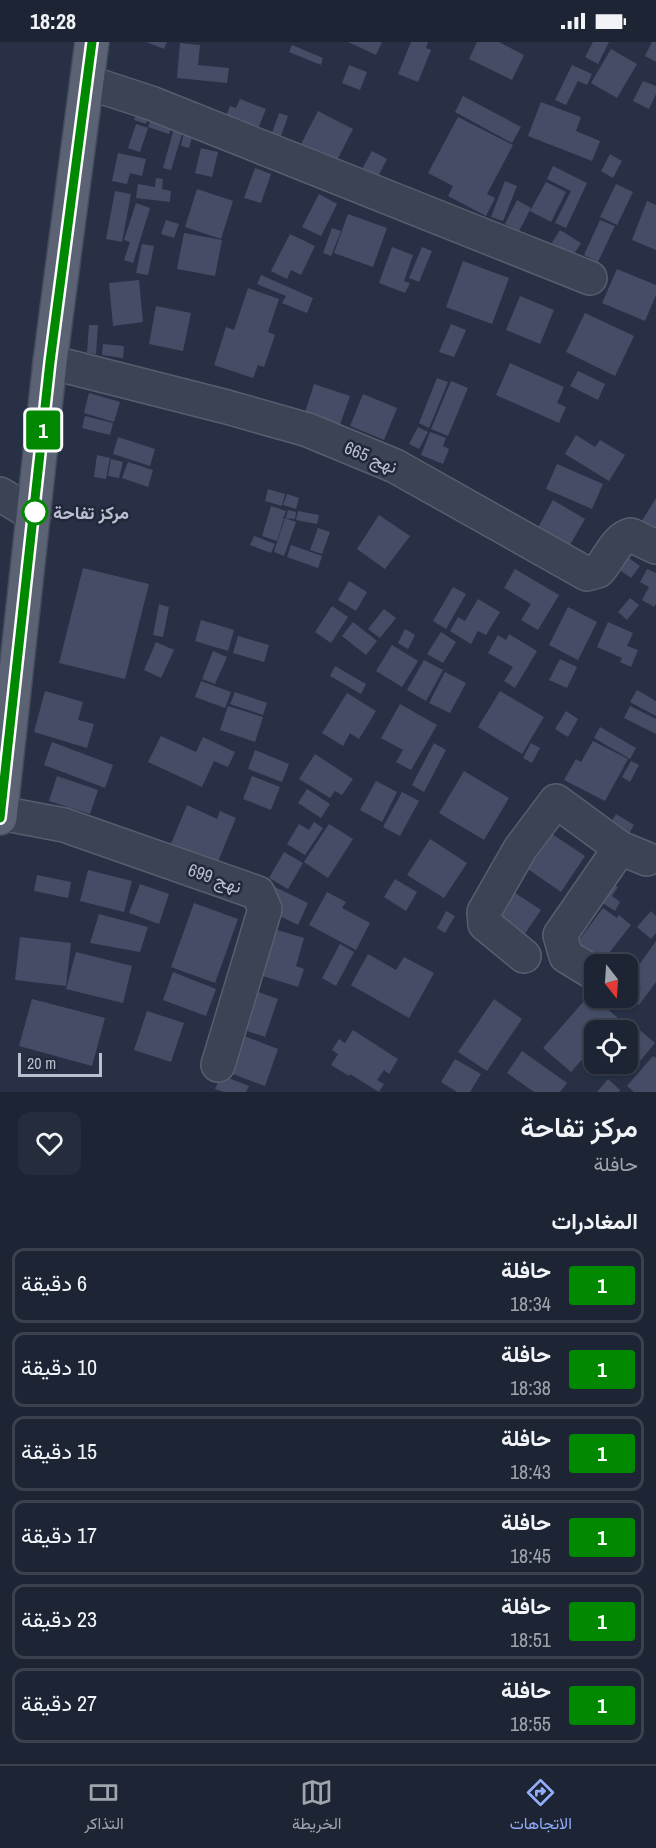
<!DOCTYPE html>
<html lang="ar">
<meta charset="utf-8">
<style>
body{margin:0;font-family:"Archivo Narrow",Vazirmatn,sans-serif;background:#252c3c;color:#f1f3f6;direction:rtl;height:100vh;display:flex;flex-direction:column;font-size:22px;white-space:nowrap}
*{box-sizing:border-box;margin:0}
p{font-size:20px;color:#a0a4ac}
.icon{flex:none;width:33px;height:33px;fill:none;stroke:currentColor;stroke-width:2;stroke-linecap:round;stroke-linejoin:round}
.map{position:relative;height:1050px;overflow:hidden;direction:ltr}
.drawer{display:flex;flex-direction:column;background:#1d2434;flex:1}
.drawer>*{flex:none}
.badge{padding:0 12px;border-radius:4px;font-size:21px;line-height:39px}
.needle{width:39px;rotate:163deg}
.buttons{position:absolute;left:584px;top:912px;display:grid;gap:12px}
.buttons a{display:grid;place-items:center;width:54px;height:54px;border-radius:12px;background:#1d2434;box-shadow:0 2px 4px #0004,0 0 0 2px #3b414f;font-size:30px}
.scale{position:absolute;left:18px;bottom:15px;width:84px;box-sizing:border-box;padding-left:6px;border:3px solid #babfce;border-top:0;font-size:16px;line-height:21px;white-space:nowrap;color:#babfce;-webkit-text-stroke:4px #20283a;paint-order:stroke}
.map>.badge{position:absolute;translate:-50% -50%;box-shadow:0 0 0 3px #fff}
h2{padding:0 18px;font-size:22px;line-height:54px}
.round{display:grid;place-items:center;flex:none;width:63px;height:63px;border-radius:12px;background:#252c3c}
.headline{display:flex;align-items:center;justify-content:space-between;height:102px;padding:0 18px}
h1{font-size:28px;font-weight:600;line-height:45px}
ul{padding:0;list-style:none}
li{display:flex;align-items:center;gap:18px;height:75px;margin:0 12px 9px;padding:0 6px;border:3px solid #3b414f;border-radius:12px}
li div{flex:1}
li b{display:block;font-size:22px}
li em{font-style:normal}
li .badge{min-width:66px;font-weight:700;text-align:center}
.status{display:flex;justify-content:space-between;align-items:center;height:42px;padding:0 30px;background:#1d2434;direction:ltr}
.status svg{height:16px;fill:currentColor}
.menu{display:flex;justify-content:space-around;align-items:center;height:84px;border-top:2px solid #3b414f;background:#1d2434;font-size:16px;color:#a0a4ac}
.menu a{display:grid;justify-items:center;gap:3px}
.menu .current{color:#92adfa}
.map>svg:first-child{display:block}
.building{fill:#444d65}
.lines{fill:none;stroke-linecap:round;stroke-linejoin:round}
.minor-casing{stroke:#575e6f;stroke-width:36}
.primary-casing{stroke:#454c5e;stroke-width:36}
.minor{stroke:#3c4354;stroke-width:33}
.primary{stroke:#5a6274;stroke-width:33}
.line-casing{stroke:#fff;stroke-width:14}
.line{stroke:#080;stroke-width:9}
.stop-dot{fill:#fff;stroke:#080;stroke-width:3}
.labels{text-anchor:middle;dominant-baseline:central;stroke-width:5;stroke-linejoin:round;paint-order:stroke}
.street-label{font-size:18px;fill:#babfce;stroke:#20283a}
.stop-label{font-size:18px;font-weight:bold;fill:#babfce;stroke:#20283a;text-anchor:start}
</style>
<div class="status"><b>18:28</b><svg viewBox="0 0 49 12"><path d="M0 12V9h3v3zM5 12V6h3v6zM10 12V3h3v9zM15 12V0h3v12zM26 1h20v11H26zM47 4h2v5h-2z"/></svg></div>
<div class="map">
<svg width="656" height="1050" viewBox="0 0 656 1050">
<rect width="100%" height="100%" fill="#273045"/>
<g class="building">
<polygon points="146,0 167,0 164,7"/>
<polygon points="348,0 382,0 376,13"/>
<polygon points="411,0 428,0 426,6 431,8 418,40 398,32"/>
<polygon points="477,0 499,0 524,13 512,38 469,17"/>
<polygon points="593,0 609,0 598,22 585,15"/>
<polygon points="652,0 656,0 656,20 645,14"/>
<polygon points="180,1 200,3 198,23 229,26 227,41 177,36"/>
<polygon points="292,3 323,16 321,23 289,10"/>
<polygon points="611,7 637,22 617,56 591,41"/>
<polygon points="349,23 367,30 360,48 342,41"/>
<polygon points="572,23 592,32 587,43 578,39 566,63 555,58"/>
<polygon points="643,39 656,44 656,52 649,67 633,59"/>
<polygon points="463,54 521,85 512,101 455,70"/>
<polygon points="240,57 266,67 256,92 224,79 230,64 236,66"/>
<polygon points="541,60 581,75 576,89 600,99 592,119 528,94"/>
<polygon points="138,65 150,69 146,82 134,78"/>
<polygon points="318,69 353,87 336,120 301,102"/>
<polygon points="279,71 288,74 279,100 270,97"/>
<polygon points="152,74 173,81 169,92 148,85"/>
<polygon points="458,75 513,103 487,152 495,156 486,174 448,154 453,144 428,131"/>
<polygon points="136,82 148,86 140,110 128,106"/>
<polygon points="174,86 183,89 171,128 163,126"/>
<polygon points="184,90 193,92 189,106 181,104"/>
<polygon points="201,106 218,110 212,135 195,131"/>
<polygon points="372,109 387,117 371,148 355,140"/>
<polygon points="118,111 146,117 142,134 130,131 127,142 112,139"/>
<polygon points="610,112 622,119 613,136 601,129"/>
<polygon points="553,124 587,141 566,186 555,181 571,149 547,137"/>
<polygon points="255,126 271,132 261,161 244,156"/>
<polygon points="156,136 163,137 162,147 171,149 170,160 136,156 138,142 155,145"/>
<polygon points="505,139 517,144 503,179 491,175"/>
<polygon points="546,140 566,150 551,180 530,169"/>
<polygon points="616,142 633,150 617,183 600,175"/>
<polygon points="197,147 233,159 221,197 185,185"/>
<polygon points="115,149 131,152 122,200 106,197"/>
<polygon points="319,152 337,162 321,194 302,185"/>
<polygon points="517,158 531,166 519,189 505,182"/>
<polygon points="647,159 656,163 656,208 632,198"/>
<polygon points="136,161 150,166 133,221 124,218 130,200 124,198"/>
<polygon points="348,172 387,186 373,225 334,211"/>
<polygon points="166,178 179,182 174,196 161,192"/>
<polygon points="600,178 615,184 598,220 584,213"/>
<polygon points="332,186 341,189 331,214 323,211"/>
<polygon points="560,188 581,201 569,220 548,207"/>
<polygon points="184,191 222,198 215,234 177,227"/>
<polygon points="290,192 315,204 301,233 291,228 287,237 271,229"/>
<polygon points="142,202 154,204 148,233 136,231"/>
<polygon points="392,205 413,213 404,239 410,241 405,251 379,241"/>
<polygon points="422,205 432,209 419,240 409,236"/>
<polygon points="463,219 509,236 492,282 446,265"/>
<polygon points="617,227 656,243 656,253 645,279 602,261"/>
<polygon points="261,233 313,256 307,271 282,261 286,254 257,242"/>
<polygon points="139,238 143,280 113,284 109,241"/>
<polygon points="248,246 279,257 268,290 275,293 264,325 258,323 253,336 214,323 226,285 234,288"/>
<polygon points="520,254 554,268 540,302 506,288"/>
<polygon points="156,264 191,271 183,309 149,302"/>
<polygon points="585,271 634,294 615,334 566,310"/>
<polygon points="451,282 466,288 454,315 439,310"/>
<polygon points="89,283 98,283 96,312 87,311"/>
<polygon points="103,302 124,304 123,316 102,313"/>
<polygon points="510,321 564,345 557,361 566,365 559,381 496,353"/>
<polygon points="578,329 605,342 598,358 570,344"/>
<polygon points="437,336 448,340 429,386 419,381"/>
<polygon points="451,339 468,346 448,394 431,387"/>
<polygon points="314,342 350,354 337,391 302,380"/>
<polygon points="89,351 120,360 114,380 84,371"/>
<polygon points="363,352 397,366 384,398 350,384"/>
<polygon points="85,374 113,381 110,393 82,386"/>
<polygon points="418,385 428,390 419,407 409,402"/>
<polygon points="430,390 446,396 443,404 449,407 443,422 421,413"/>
<polygon points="576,393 595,405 600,398 625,413 609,439 565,412"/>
<polygon points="118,395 155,407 150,424 113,412"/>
<polygon points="97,413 110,416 106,437 94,435"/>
<polygon points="111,417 123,420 119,436 108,434"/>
<polygon points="128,420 153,428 148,445 122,436"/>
<polygon points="557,422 603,442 592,467 546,447"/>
<polygon points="268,447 285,452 282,464 265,459"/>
<polygon points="287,452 299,456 296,467 283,463"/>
<polygon points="656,456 656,490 638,485"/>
<polygon points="553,458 585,477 567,508 536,489"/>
<polygon points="271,464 286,469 284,475 281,475 284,476 277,499 262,494"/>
<polygon points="288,468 296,470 295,477 286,476"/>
<polygon points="298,469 319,473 317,482 296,478"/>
<polygon points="379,473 410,494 385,527 357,507"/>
<polygon points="285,476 296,480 284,514 274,510"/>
<polygon points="318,486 330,490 322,512 310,508"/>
<polygon points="254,494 275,502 271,511 250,503"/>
<polygon points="291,503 322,514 318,526 287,515"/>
<polygon points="622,511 640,524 631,536 613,523"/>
<polygon points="83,526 149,542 125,637 59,621"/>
<polygon points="515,527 559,553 538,588 521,578 531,562 504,546"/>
<polygon points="647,527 656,531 656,562 654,565 642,558 649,545 640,540"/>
<polygon points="349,539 367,550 356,569 338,558"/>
<polygon points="453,545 466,552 446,587 433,579"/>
<polygon points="630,556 639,563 627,578 618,570"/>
<polygon points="478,557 500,570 486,593 478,589 471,602 450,589 458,575 465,579"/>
<polygon points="159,562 169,565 163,595 153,593"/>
<polygon points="332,564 348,575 331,601 315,590"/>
<polygon points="568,565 597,580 578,618 549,603"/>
<polygon points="384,567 396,576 380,596 368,587"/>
<polygon points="201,578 234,588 228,609 195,599"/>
<polygon points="353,580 377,599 366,613 342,594"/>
<polygon points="608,580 633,591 627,604 638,608 631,625 620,620 622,616 597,605"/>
<polygon points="405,587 415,593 408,607 398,601"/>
<polygon points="441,590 456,600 443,621 427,612"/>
<polygon points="509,592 537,609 515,646 504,639 513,625 488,611 498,593 506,598"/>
<polygon points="238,594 269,603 264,620 233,611"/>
<polygon points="156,600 174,608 161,636 144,628"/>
<polygon points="392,603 418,619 402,645 376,629"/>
<polygon points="213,609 227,615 215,642 202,637"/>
<polygon points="560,617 577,625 567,646 549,638"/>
<polygon points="424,618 443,628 426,659 407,648"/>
<polygon points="335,624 366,642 361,652 330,634"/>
<polygon points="445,630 466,641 450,671 429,661"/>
<polygon points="201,639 231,650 225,666 195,655"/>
<polygon points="637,648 656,659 656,674 630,660"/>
<polygon points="45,649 83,660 78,678 94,682 87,706 34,690"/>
<polygon points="500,649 544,675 522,712 478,685"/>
<polygon points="235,650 267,661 263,673 230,662"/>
<polygon points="347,651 376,669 359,697 350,691 343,704 322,691"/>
<polygon points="400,662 437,683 411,728 396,720 403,708 381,696"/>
<polygon points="228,664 263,675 255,700 220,688"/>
<polygon points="630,664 656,677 656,692 624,676"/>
<polygon points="566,669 578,677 568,695 555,687"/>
<polygon points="600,685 636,706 630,717 594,696"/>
<polygon points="161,694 196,710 203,695 235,710 228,725 214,719 202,745 148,720"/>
<polygon points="593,699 628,717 605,759 564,738 576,717 581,720"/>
<polygon points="52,700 113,723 105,746 44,723"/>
<polygon points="434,701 446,708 424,750 412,743"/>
<polygon points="531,701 540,706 532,721 523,716"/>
<polygon points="255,708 289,722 282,740 248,727"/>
<polygon points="315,712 353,737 342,753 335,749 330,756 299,737"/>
<polygon points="631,719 639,723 630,740 622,735"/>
<polygon points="464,729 509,756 484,798 439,771"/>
<polygon points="57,734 98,748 90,772 49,759"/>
<polygon points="252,734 280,745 271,768 243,757"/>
<polygon points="376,739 397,750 382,780 360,768"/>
<polygon points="307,747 330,762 321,776 298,761"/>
<polygon points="402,750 419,759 400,794 383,785"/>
<polygon points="187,763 217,777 220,769 236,776 214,829 168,809"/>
<polygon points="616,772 634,783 620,807 602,796"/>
<polygon points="314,780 323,786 305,813 287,802 299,782 309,788"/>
<polygon points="329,782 353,797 328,836 304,820"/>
<polygon points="543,786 585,814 561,850 519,821"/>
<polygon points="430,797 467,821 444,856 407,833"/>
<polygon points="284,810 303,821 288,847 269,836"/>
<polygon points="88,828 132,839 124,870 80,859"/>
<polygon points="37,833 71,840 68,856 34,849"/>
<polygon points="603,835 618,845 612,854 620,860 615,869 591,854"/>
<polygon points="395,837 417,850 406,869 384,855"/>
<polygon points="140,842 169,852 159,882 129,871"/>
<polygon points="271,843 308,861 298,883 261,865"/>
<polygon points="506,845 541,868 522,896 487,873"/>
<polygon points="327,850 346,860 342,866 370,881 356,908 309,883"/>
<polygon points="194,861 238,877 215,941 171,925"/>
<polygon points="603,866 617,876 619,873 631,883 601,921 576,902"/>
<polygon points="446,869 455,874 445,891 437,886"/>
<polygon points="651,869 656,874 656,891 651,897 637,885"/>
<polygon points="99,872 148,885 140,910 90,901"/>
<polygon points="254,881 304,896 296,924 304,927 298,945 240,927"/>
<polygon points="20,895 71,901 66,944 15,938"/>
<polygon points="656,899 656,940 639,963 631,958 641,945 629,937"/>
<polygon points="340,902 354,910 336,944 322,936"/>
<polygon points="76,910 132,924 123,961 66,947"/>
<polygon points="368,912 396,928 404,915 434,931 409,976 351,943"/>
<polygon points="173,930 216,947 206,974 163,958"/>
<polygon points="231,940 278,957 265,995 218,979"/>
<polygon points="590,952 618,976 607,988 594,988 594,1004 571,1030 543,1006"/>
<polygon points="32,957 105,976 92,1024 19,1004"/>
<polygon points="494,957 522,977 487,1029 458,1010"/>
<polygon points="147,969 184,981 171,1020 134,1008"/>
<polygon points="627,977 655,1001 635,1025 627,1018 627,988 618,988"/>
<polygon points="353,988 398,1017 389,1032 384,1028 377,1038 384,1042 379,1050 350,1032 349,1034 331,1023 338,1012 332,1008 339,997 345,1001"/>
<polygon points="239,992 278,1007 265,1044 225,1029"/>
<polygon points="522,1009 567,1041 560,1050 534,1050 507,1031"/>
<polygon points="594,1012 594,1022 612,1022 600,1033 586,1020"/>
<polygon points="653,1014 656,1016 656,1050 634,1050 627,1044"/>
<polygon points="455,1017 481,1032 470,1050 457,1050 441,1040"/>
<polygon points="221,1033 249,1044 246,1050 224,1050 215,1047"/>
<polygon points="608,1037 620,1048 619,1050 597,1050"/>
</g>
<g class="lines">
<defs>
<g id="minor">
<polyline points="87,40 151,61 590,236"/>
<path d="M50,320L227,365L308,388L395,424L587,532L598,529C608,519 616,496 631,493L656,505"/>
<polyline points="0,452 34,473"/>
<polyline points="0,771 64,783 258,851 265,867 218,1023"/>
<polyline points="524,914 485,882 484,870 520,807 556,759 620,806 647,817"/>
<polyline points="594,931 566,914 560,893 620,806"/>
</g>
<polyline id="primary" points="0,776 50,320 92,0"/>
</defs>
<use href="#minor" class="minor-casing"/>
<use href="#primary" class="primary-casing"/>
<use href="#minor" class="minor"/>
<use href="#primary" class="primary"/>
</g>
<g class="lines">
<defs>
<polyline id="line" points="0,776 50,320 92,0"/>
</defs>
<use href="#line" class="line-casing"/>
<use href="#line" class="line"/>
</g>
<circle class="stop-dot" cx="35" cy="470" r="12"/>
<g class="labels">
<g class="street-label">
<text transform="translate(371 415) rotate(23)">نهج 665</text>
<text transform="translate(215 836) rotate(20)">نهج 699</text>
</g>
<g class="stop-label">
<text x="53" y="470">مركز تفاحة</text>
</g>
</g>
</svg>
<div class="buttons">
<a><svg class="needle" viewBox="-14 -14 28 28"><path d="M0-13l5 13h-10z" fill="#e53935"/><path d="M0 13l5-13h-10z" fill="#a0a4ac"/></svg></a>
<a><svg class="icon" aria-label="locate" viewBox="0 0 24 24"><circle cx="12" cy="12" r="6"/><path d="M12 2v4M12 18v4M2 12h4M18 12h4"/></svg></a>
</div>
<div class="scale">20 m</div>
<b class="badge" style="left:43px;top:388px;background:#080;color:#fff">1</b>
</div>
<section class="drawer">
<div class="headline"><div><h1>مركز تفاحة</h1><p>حافلة</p></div><a class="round"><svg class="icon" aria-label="heart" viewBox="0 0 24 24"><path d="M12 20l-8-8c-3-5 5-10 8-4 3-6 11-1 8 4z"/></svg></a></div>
<h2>المغادرات</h2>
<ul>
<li><span class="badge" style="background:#080;color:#fff">1</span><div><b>حافلة</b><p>18:34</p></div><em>6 دقيقة</em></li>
<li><span class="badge" style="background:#080;color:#fff">1</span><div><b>حافلة</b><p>18:38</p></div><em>10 دقيقة</em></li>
<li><span class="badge" style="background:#080;color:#fff">1</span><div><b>حافلة</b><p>18:43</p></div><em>15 دقيقة</em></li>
<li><span class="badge" style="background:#080;color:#fff">1</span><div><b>حافلة</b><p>18:45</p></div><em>17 دقيقة</em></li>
<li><span class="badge" style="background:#080;color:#fff">1</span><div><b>حافلة</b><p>18:51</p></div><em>23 دقيقة</em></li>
<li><span class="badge" style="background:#080;color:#fff">1</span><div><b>حافلة</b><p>18:55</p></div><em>27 دقيقة</em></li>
</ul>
</section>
<nav class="menu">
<a class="current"><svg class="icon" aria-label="directions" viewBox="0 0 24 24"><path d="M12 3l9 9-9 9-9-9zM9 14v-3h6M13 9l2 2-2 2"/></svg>الاتجاهات</a>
<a><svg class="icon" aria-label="map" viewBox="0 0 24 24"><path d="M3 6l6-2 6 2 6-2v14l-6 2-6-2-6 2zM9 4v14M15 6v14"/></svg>الخريطة</a>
<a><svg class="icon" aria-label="tickets" viewBox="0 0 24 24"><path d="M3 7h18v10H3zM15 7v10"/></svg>التذاكر</a>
</nav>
